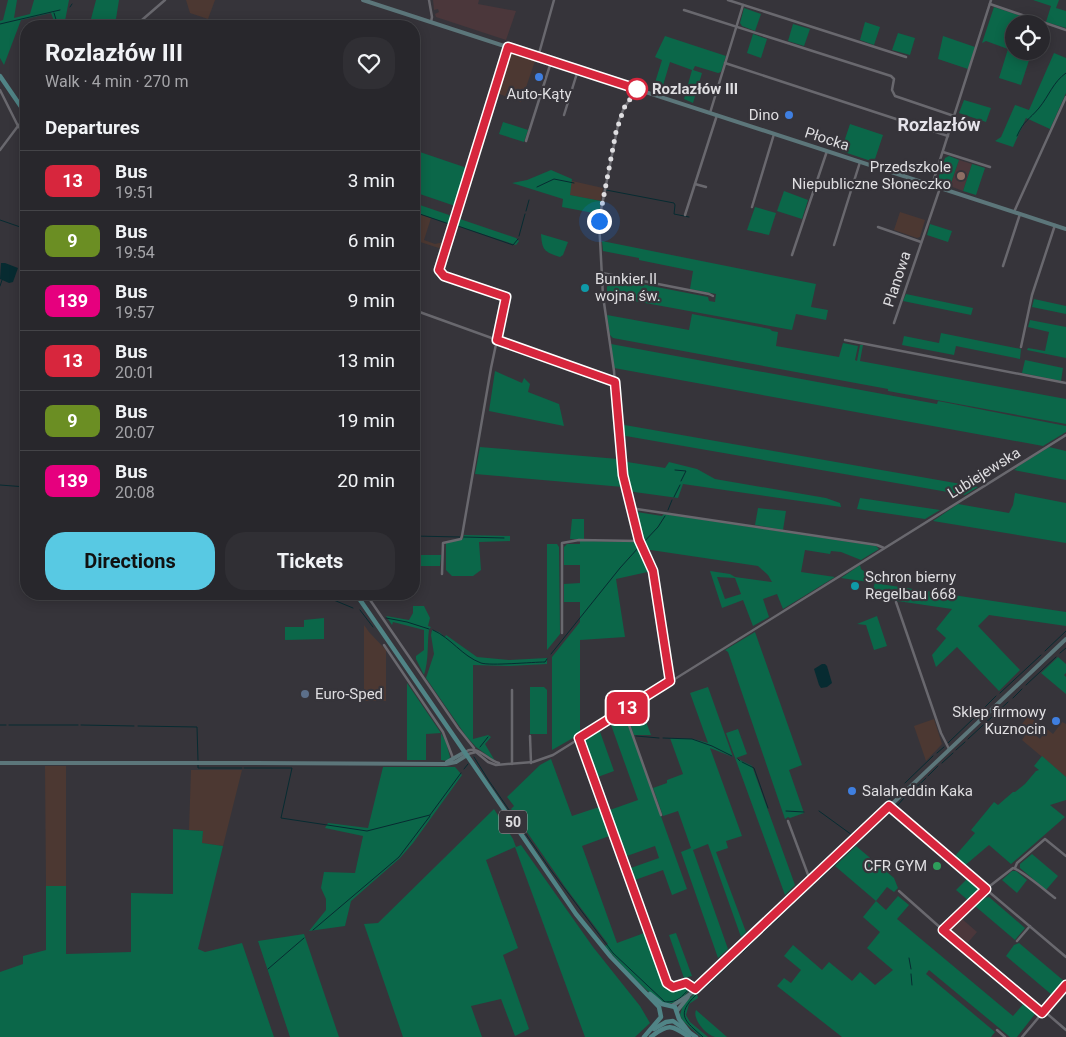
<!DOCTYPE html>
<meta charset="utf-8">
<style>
body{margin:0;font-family:Roboto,sans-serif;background:#302f34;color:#f1f3f6;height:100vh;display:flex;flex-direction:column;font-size:19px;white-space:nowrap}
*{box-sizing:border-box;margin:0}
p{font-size:16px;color:#a5a5a9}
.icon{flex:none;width:28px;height:28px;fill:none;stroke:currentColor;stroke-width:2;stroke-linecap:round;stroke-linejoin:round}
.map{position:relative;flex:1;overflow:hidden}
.details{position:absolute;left:20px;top:20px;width:400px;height:580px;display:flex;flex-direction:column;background:#28272c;border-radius:20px;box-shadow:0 2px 12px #0003,0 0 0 1px #444448}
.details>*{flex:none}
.badge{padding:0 10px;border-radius:8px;font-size:18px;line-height:32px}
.buttons{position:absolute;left:1005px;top:15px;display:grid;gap:10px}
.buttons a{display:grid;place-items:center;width:45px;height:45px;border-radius:50%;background:#28272c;box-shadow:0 2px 12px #0003,0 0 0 1px #444448;font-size:25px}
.you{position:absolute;width:25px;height:25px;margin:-12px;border:4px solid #fff;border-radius:50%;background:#1a73e8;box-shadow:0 0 0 8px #1a73e833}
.map>.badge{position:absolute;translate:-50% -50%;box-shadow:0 0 0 2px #fff}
h2{padding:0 25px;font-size:19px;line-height:45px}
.round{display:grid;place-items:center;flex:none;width:52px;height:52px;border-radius:20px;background:#302f34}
.head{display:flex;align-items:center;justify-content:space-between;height:85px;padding:0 25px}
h1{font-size:24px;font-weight:700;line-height:38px}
.cta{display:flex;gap:10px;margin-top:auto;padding:10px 25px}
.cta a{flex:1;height:58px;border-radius:20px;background:#58c9e3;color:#111;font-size:20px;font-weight:700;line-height:58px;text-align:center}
.cta a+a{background:#302f34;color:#f1f3f6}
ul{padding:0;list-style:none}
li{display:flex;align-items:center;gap:15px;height:60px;padding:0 25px;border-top:1px solid #444448}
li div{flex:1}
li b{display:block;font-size:19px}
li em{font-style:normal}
li .badge{min-width:55px;font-weight:700;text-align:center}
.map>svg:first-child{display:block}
.industrial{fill:#4c3832}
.education{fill:#4b373b}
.green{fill:#0b6749;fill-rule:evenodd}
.water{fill:#072b31}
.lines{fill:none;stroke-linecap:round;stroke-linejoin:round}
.stream{stroke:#072b31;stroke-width:1}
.street{stroke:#69686e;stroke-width:2.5}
.secondary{stroke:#5c767a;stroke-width:4}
.primary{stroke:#508486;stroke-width:4.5}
.line-casing{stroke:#fff;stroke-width:11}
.line{stroke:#d7263d;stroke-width:8}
.walk{stroke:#dfdee1;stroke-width:5;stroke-dasharray:0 9}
.shop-dot{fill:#3f7fe0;stroke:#36343a;stroke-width:2}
.stop-dot{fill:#fff;stroke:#d7263d;stroke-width:2.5}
.education-dot{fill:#8d6e63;stroke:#36343a;stroke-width:2}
.culture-dot{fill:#0f9aa8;stroke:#36343a;stroke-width:2}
.service-dot{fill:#5c6f8a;stroke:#36343a;stroke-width:2}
.leisure-dot{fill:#2e9e5b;stroke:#36343a;stroke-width:2}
.labels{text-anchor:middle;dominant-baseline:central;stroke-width:4.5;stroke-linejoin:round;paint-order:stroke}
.shield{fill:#36343a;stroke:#acabaf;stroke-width:1}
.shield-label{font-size:14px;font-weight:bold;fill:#dfdee1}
.stop-label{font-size:15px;font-weight:bold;fill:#dfdee1;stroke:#36343a;text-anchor:start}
.poi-label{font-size:15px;fill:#dfdee1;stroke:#36343a;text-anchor:end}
.street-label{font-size:15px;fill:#dfdee1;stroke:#36343a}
.quarter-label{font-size:18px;font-weight:bold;fill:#e5e3ea;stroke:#36343a}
</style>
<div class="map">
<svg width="1066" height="1037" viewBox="0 0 1066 1037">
<rect width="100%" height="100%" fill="#36343a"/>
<g class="industrial">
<polygon points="186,0 215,0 208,19 190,13"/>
<polygon points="512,53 535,61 521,102 497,93 509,54"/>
<polygon points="572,181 603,188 601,201 569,195"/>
<polygon points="414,212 431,218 424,240 435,244 444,242 442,249 414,240"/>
<polygon points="900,212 925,220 920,237 917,238 894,230"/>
<polygon points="364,625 369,632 386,650 386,701 364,701"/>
<polygon points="1028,716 1036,722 1030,730 1040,739 1047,729 1053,734 1062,722 1066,724 1066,777 1022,740 1029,730 1022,724"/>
<polygon points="934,719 942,744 926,761 914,726"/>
<polygon points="45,766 66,766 66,886 46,886"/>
<polygon points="191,770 242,770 223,846 201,843 203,831 189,830"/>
</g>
<g class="education">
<polygon points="433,0 479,0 478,4 516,11 506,40 436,17 435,14 439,12 438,9 434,10"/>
<polygon points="959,160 972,164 963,191 950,186"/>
<polygon points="961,918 977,932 965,946 950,932 950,929"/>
</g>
<g class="green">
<polygon points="8,0 17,0 14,18 30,14 34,0 69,0 64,26 56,26 51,13 21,20 4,65 0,58 0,21 3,20"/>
<polygon points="96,0 119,0 115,25 91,19"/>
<polygon points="1033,0 1059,0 1056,8 1066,11 1066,28 1046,22 1051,6"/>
<polygon points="994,7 1042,23 1014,24 1014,51 1032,51 1021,85 999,78 1008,49 986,41 982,43"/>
<polygon points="744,8 761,14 755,31 742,26 740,23"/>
<polygon points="865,22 880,27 874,45 860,40"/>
<polygon points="793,24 810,29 804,46 788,41"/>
<polygon points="898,33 915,38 910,55 892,50"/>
<polygon points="753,34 767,39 761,58 747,53"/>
<polygon points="665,36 726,56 721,72 718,73 695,66 693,70 702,73 693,103 684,99 692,70 670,62 661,92 653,89 662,60 655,57"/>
<polygon points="943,36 975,47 968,69 938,59"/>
<polygon points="1054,53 1066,58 1066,93 1050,129 1026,118 1013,147 995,141 1001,137 1015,105 1029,110"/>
<polygon points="964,100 991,108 986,122 959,113"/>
<polygon points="503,122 528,130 524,142 499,134"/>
<polygon points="850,124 883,135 874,162 841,151"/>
<polygon points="414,150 467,168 455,206 414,192"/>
<polygon points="949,156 959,160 950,186 937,182 945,158"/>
<polygon points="972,164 985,168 976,195 963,191"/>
<polygon points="551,170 572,179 570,195 601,201 599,214 562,207 563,199 512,183 527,180"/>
<polygon points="784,191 808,200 802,219 777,211"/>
<polygon points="414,203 452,216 450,224 414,212"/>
<polygon points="755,207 776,213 769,235 747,230"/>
<polygon points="457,218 516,238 519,241 516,245 455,225"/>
<polygon points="930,224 952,231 948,242 927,235"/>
<path d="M541,234L568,242L563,255L560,257C545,252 542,251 541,234Z"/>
<polygon points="602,241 816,284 811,307 828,310 826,320 796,314 792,330 607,296 607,280 610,278 708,297 709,301 715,302 716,294 690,289 693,271 639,260 639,258 603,251"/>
<polygon points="906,294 973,308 971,315 903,301"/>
<polygon points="1034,299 1066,306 1066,314 1032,307"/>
<polygon points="692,314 770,329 772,331 778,332 776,346 839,357 843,343 858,346 855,360 857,361 860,345 863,345 860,361 1066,399 1066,424 888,391 888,389 613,338 610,335 607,315 689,330"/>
<polygon points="1030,320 1066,327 1066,358 1027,350 1028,348 1045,351 1049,332 1028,327"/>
<polygon points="941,333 1021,349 1020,359 956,346 954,355 902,345 904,336 939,343"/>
<polygon points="611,344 937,404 938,401 1066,426 1066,432 1043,446 614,368"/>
<polygon points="1025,360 1063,368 1061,381 1022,373"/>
<polygon points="495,371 522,383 524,378 530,384 528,392 559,404 564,426 489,411"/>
<polygon points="619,424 978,487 965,495 620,435"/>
<polygon points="480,447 618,459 623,487 475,474"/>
<polygon points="1049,447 1066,451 1066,480 1014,470 1017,468 1015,468"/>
<polygon points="621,461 665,468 669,462 697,469 715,479 826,498 840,503 841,507 683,484 678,498 627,491"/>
<polygon points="1015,493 1066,503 1066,543 933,521 958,504 1009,513 1013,505"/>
<polygon points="860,498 940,510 925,519 857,509"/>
<polygon points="758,508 786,511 783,530 755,525"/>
<path d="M637,512L662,516L664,514L876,546L879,549L861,560L841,552L831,551L830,554L805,550L801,572L835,577L783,609L777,594L763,599L769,617L753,626L743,600L722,608L710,571L730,574L735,577L772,582L768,575L758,566L644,549L641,543L642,541L635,514ZM717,577L735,578L741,594L725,599Z"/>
<polygon points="572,519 584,519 584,539 570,539"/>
<polygon points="464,535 510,536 510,541 479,542 481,570 473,576 452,576 446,570 446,543 463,539"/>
<polygon points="580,541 637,542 652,571 616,579 625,637 580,640 580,734 552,750 552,657 580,622 580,602 564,602 564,584 580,583 580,565 564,565 564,547 567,544 580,544"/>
<polygon points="547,544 557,544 559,547 560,634 547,650"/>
<polygon points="414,555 441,555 440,566 414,566"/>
<polygon points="860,565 861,569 880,584 1066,612 1066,626 989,615 978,626 1020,670 999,691 957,647 936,667 932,655 946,638 936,629 952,609 870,597 875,583 841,578"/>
<path d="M413,606H424L430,618L428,626L431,627L429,630C427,644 429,660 424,675L416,659V656L424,650V630L393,622L392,625L386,616L409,620L413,613Z"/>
<polygon points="877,616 887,646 874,650 866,625 857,624"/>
<polygon points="324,618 324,639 285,640 285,627 304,627 304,620"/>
<polygon points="432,630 439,632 445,637 446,635 477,657 509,660 547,658 547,664 509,666 473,665 473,739 488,735 491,737 485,744 495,761 476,747 466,736 426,678 434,654 431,635"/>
<polygon points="755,632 802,765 789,770 804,813 790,818 788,817 785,819 728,652 725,650"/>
<polygon points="1058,657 1066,664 1066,673 1064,675 1066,677 1066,694 1041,673"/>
<polygon points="407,683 441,733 446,742 450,757 448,761 441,760 441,733 426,734 426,760 407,760"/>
<polygon points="530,687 544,687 547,690 547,734 530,734"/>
<polygon points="708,687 733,757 710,748 742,836 726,841 728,848 716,852 746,932 741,937 708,844 693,850 728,949 718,958 681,852 691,848 678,811 663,816 653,788 667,783 667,780 683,774 670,738 693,739 708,743 690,693"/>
<polygon points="639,703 651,735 634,735 626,713"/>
<polygon points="624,713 687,889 672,895 663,870 632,881 628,869 659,858 655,846 624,857 607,811 638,800 610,722"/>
<polygon points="599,729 614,771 595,778 582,740"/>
<polygon points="738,729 747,754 736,758 752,766 795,885 785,895 726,733"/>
<polygon points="1042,756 1066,777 1066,800 1050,805 1065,817 1011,864 989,845 963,867 955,860 955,856 975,833 971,830 994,802 998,805 1013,792 1015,792 1025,784 1036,771 1039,770 1034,766"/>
<path d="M551,759L572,816L602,806L612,835L582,846L617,943L647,932L667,987L675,990L686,984L691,987C686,996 676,1005 666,1003C652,1000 616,959 605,946L608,944L565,887L511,809L514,806L507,797L540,765Z"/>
<polygon points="383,767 455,767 462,775 413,843 400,858 351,901 345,926 309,931 326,910 326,899 321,888 324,872 355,873 363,836 325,828 328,823 368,828"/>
<polygon points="494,809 513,839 516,847 521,845 593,947 640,1006 650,1023 635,1037 585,1037 515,847 486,860 518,948 503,955 529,1029 515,1036 501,999 471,1006 482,1037 403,1037 364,924 378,923"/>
<polygon points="173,829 203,831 202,843 223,846 198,949 205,952 242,943 274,1037 0,1037 0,972 23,964 23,956 46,950 46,886 66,886 66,954 131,952 131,893 173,894"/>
<polygon points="856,846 894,878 898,888 894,892 887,887 876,901 886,910 898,896 909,905 897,919 1013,1016 1025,1002 1035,1011 1035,1014 1017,1037 1010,1037 929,970 926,974 995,1032 991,1037 842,1037 777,986 784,978 791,983 801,970 784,956 793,945 822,970 829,962 852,981 860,972 875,985 893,970 867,948 880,932 863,917 876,901 835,866"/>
<polygon points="1032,854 1058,876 1046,890 1020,868 1020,864"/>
<polygon points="1012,871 1016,871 1027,880 1017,893 1002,880"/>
<polygon points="967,879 980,890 980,893 970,902 956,890"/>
<polygon points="989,897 1025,928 1015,940 975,906 985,898"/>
<polygon points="676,933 692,976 684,978 669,935"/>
<polygon points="304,934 339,1037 290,1037 258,941"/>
<polygon points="1019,943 1064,981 1052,995 1006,956 1014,945"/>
<polygon points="694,994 697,994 698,998 689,1004 686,1015 690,1022 708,1037 701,1037 683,1021 680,1015 683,1005"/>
<path d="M696,1010L727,1037C723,1037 719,1037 715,1037C706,1035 692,1019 696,1010Z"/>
</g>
<g class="water">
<polygon points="1,263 5,263 18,268 13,282 9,283 0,279"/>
<polygon points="822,664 825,664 827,666 832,683 827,687 821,688 819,685 814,669"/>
</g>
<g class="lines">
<g class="stream">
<polyline points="70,7 72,4"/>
<polyline points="54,13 58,26"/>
<polyline points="0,24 60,10"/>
<path d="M1017,136C1024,120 1029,120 1039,108C1049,96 1053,82 1066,73"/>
<polyline points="537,187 554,179 574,183"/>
<polyline points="606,190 674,203 675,205 674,214 689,217"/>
<polyline points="526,211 529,200"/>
<polyline points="414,212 449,224"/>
<polyline points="0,220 26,229"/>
<polyline points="455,225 513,245 518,239"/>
<polyline points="519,236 525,214"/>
<polyline points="0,286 2,280"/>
<polyline points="675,470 686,471 681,481"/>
<polyline points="0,485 26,487"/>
<polyline points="674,497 680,485"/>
<polyline points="668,510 672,500"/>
<polyline points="414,536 460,537"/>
<polyline points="464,537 504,538"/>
<polyline points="642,544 658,527 665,516"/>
<polyline points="324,594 324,596 353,608"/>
<polyline points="360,610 373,627"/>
<polyline points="386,618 407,622 429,629"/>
<path d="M433,630C451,638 462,656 481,663C490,666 533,662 545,662L547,659"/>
<polyline points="1045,651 1066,631"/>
<polyline points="1060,653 1066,648"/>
<polyline points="551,654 620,568 639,547"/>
<polyline points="1026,685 1056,657"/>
<polyline points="1000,693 1041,655"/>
<polyline points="1013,698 1022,689"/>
<polyline points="979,713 996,696"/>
<polyline points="0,725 6,725"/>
<polyline points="9,725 78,725"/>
<polyline points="81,725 134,726"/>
<polyline points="138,726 197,727 198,760"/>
<polyline points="636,736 659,738"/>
<polyline points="663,738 692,739 712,746 732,756"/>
<polyline points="968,739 1008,702"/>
<polyline points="948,743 975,717"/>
<polyline points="480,747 488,737"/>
<polyline points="956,750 965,742"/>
<polyline points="937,753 944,747"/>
<path d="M474,757L489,781L550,869L613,953L665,1002C679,1002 680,998 690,988"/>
<polyline points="738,759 740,761"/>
<polyline points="742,762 754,768 768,808"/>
<polyline points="942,763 953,753"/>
<polyline points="198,765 198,768 242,768"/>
<polyline points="244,768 292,768 281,818 367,831 430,815 461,773"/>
<polyline points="464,769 468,764"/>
<polyline points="928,776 938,766"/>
<polyline points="905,783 933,756"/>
<polyline points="908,795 926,778"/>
<polyline points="881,807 902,787"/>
<polyline points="895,808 905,797"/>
<polyline points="786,811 804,812"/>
<polyline points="819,811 852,835"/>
<polyline points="834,852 859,828"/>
<polyline points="810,874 829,856"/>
<polyline points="820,879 891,811"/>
<polyline points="782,901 806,878"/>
<polyline points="796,901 816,882"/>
<polyline points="781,915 793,904"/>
<polyline points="767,916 777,905"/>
<polyline points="772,924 779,918"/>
<polyline points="313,930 399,857 430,816"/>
<polyline points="751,930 762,920"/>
<polyline points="762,933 770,926"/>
<polyline points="738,943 748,933"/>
<polyline points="743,952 759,936"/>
<polyline points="909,958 911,969"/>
<polyline points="721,959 734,947"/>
<polyline points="268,969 304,938"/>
<polyline points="710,970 717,963"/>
<polyline points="911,974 912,985"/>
<polyline points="715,978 739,955"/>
<polyline points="698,981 708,972"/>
<polyline points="700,991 712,981"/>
<path d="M696,995C675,1015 685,1021 703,1037"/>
</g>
<g class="street">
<polyline points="429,0 432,17 431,22"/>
<polyline points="728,0 906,57"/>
<polyline points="990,4 1066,30"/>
<polyline points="684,10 891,76 894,79 892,90 895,96 954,116"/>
<polyline points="135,26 165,0"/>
<polyline points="538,57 554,0"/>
<polyline points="725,63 948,136"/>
<polyline points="637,89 624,108 619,120 601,210 599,221 603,296 614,371 620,460 639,541 653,571 670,680"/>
<polyline points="0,90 18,126 26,134"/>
<polyline points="710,113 743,5"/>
<polyline points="564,115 578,70"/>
<polyline points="526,141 551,62"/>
<polyline points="0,150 18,126 26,118"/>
<polyline points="943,152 990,167"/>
<polyline points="695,184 706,187"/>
<polyline points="932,185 991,0"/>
<polyline points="752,207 774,134"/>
<polyline points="1014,212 1066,97"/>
<polyline points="685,215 717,115"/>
<polyline points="878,227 921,242"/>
<polyline points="834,245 860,162"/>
<polyline points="792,255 827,151"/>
<polyline points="1003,266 1020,214"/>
<polyline points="602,273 709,294 713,296"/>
<polyline points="414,310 614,382"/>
<polyline points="894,323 940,188"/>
<polyline points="845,340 1066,383"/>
<polyline points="1021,347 1032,295 1055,225"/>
<polyline points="630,508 877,545 884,548"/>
<polyline points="442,574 443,543 461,539 462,536 491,368 506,297 444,276 439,272 439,268 508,47"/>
<polyline points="366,594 458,728 474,748 474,752"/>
<polyline points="896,602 941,733 949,749"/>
<polyline points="562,633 562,543 579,540 639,541"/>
<polyline points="384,645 443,732 453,758"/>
<polyline points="512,690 512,764"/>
<polyline points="624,711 661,815"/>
<polyline points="530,736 531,763"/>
<polyline points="579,738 667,983 673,987 686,983 695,989"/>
<path d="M465,752C478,744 486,760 499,763"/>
<polyline points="468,754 476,752 488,762 496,765 533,762 553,755 1066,435"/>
<polyline points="889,807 1066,957"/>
<polyline points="788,821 810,880"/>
<polyline points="1015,868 1017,863 1045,839 1066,856"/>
<polyline points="899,891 943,930"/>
<polyline points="1017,941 1030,926"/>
<polyline points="1044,1011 1066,1030"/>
<path d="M1042,1013L943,930L986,889L1013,868C1020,869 1047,892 1055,898"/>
<polyline points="997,1030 1005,1037"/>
<polyline points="1022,1037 1066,985"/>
</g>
<g class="secondary">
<polyline points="363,0 1066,229"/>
<polyline points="447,762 465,752"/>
<polyline points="0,763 243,763 446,764 456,762 467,755"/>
<polyline points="672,1006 689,995 739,949 1066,639"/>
<polyline points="677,1011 688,997"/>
</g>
<g class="primary">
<polyline points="0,76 26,114"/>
<polyline points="356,594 576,914 611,957 659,1007 661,1017 644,1037"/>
<polyline points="650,994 662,1004 675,1007 679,1019 689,1032"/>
<polyline points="654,1029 666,1022 673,1021 696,1037"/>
<path d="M651,1037C668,1023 672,1025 689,1037"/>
</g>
</g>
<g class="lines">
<defs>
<polyline id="line" points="637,89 508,47 439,270 444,276 506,297 497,340 615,382 623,475 639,540 653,571 670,681 579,738 667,983 673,987 686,983 695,989 889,806 986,889 943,930 1042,1013 1066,985"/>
</defs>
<use href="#line" class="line-casing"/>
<use href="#line" class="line"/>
<polyline class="walk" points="599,221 616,132 624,108 637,89"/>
</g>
<g class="shop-dot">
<circle cx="539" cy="77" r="5"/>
<circle cx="789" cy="115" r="5"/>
<circle cx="1056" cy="721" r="5"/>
<circle cx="852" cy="791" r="5"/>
</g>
<circle class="stop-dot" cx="637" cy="89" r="10"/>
<circle class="education-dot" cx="961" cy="176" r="5"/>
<g class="culture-dot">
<circle cx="585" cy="288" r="5"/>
<circle cx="855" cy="586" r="5"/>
</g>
<circle class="service-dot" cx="305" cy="694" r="5"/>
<circle class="leisure-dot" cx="937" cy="866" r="5"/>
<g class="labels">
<rect class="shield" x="499" y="810.5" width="28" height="23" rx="4"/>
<g class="shield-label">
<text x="513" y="822">50</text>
</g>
<g class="stop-label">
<text x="652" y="89">Rozlazłów III</text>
</g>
<g class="poi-label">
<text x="539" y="94" text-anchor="middle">Auto-Kąty</text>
<text x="779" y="115">Dino</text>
<text x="951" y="167">Przedszkole<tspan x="951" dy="17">Niepubliczne Słoneczko</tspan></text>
<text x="595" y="279" text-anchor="start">Bunkier II<tspan x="595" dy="17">wojna św.</tspan></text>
<text x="865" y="577" text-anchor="start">Schron bierny<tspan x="865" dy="17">Regelbau 668</tspan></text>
<text x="315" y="694" text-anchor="start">Euro-Sped</text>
<text x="1046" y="712">Sklep firmowy<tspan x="1046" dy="17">Kuznocin</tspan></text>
<text x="862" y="791" text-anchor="start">Salaheddin Kaka</text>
<text x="927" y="866">CFR GYM</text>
</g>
<g class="street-label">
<text transform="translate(827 139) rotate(18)">Płocka</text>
<text transform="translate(897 279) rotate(-72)">Planowa</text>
<text transform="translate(984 473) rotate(-32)">Lubiejewska</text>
</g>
<g class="quarter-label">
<text x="939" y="124">Rozlazłów</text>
</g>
</g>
</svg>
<div class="buttons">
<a><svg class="icon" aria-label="locate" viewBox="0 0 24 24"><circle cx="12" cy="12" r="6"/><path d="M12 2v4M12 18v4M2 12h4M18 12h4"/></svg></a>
</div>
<div class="you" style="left:599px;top:221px"></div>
<b class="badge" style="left:627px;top:708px;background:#d7263d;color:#fff">13</b>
<section class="details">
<div class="head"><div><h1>Rozlazłów III</h1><p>Walk · 4 min · 270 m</p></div><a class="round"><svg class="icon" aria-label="heart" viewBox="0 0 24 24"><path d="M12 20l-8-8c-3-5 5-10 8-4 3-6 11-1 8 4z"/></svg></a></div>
<h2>Departures</h2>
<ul>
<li><span class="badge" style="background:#d7263d;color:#fff">13</span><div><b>Bus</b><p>19:51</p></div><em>3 min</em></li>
<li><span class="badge" style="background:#6b8e23;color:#fff">9</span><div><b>Bus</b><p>19:54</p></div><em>6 min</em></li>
<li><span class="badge" style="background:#e6007e;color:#fff">139</span><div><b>Bus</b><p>19:57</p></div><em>9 min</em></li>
<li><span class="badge" style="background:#d7263d;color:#fff">13</span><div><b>Bus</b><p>20:01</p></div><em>13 min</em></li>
<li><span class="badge" style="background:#6b8e23;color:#fff">9</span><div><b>Bus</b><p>20:07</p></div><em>19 min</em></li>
<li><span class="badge" style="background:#e6007e;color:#fff">139</span><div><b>Bus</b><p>20:08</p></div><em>20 min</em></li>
</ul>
<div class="cta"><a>Directions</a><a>Tickets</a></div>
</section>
</div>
